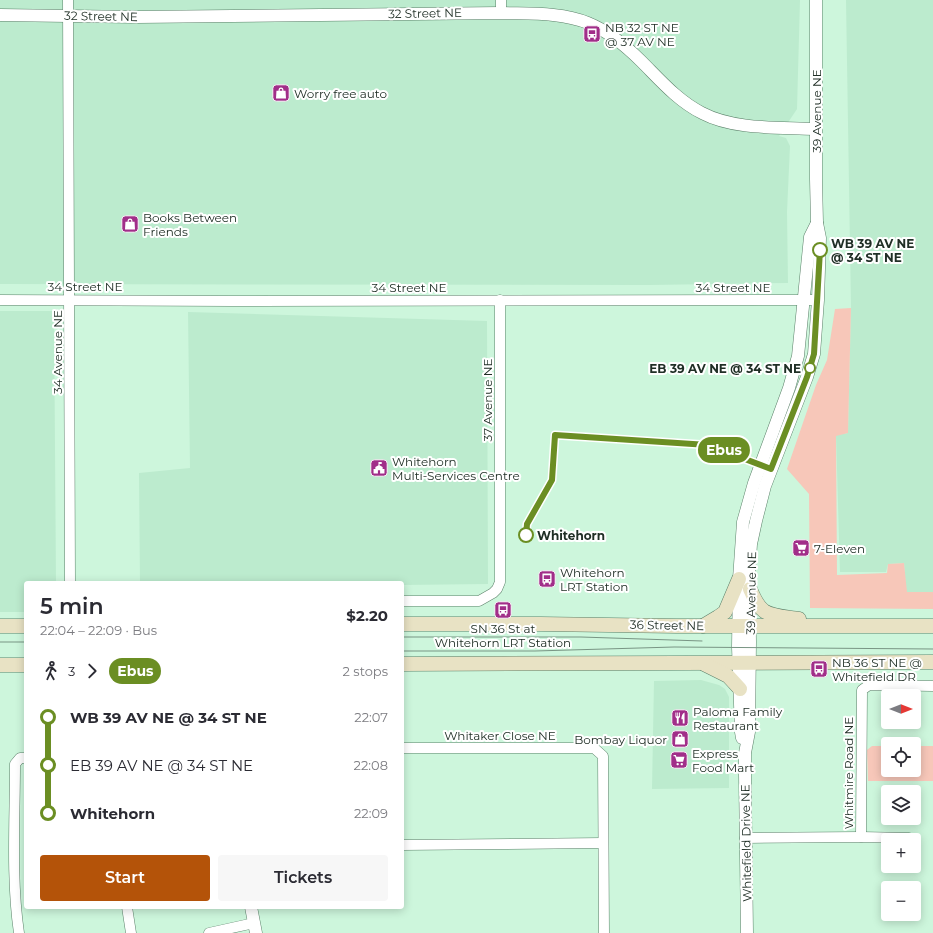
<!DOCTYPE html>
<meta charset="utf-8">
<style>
body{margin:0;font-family:Montserrat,sans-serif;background:#f7f7f7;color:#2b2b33;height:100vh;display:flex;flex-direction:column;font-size:15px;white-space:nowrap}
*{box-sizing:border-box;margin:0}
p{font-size:13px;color:#7c7c81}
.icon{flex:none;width:22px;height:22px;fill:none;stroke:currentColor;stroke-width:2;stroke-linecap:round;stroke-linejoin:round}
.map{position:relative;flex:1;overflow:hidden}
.details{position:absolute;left:24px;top:581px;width:380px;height:328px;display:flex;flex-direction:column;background:#fff;border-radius:4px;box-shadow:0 2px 10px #0003}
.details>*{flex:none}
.badge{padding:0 8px;border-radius:13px;font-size:14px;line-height:26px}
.needle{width:26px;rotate:90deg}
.fabs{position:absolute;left:881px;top:689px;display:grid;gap:8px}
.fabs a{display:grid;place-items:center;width:40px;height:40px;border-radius:4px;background:#fff;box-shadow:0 2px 10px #0003;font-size:20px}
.map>.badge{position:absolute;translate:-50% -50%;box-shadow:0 0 0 2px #fff}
.legs{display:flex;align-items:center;gap:6px;height:44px;padding:0 16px;font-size:13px}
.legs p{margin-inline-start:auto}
.summary{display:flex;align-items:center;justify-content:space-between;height:68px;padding:0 16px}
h1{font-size:22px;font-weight:600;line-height:30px}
.primary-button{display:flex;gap:8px;margin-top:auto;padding:8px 16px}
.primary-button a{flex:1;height:46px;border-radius:4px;background:#b45309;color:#fff;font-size:16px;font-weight:600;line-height:46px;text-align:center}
.primary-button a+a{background:#f7f7f7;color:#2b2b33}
ul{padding:0 16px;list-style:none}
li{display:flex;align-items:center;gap:14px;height:48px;font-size:15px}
li i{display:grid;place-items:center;width:6px;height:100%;margin:0 5px;background:currentColor}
li i::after{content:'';width:10px;height:10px;margin:-5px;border:3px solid;border-radius:50%;background:#fff}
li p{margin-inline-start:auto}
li:first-child i{background:linear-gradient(#0000 50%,currentColor 0)}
li:last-child i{background:linear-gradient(currentColor 50%,#0000 0)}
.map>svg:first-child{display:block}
.built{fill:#bcebce}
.green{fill:#f7c7b9}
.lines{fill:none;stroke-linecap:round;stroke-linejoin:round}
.minor-casing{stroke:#5b8069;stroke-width:11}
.tertiary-casing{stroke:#5b8069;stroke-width:13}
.secondary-casing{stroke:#5b8069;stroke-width:15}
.minor{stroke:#fff;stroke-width:10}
.tertiary{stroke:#fff;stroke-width:12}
.secondary{stroke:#e8e2c4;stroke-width:14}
.tram{stroke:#799584;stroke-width:1}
.line-1-casing{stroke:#fff;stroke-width:9}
.line-1{stroke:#6b8e23;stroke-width:6}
.stop-1-dot{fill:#fff;stroke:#6b8e23;stroke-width:2}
.labels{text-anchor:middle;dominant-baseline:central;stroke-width:4;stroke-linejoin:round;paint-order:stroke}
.street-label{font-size:12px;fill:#202f26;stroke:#fff}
.poi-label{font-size:12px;fill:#202f26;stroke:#fff;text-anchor:start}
.stop-label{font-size:12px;font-weight:bold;fill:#202f26;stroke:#fff;text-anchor:start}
</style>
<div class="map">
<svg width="933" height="933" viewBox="0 0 933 933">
<rect width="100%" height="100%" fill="#cdf6dc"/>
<g class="built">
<polygon points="0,0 800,0 797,109 779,136 786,138 790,146 787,212 788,283 649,285 0,284"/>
<polygon points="846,0 933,0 933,592 906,592 904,563 888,564 886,572 840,572 836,435 848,433 851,308"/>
<polygon points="0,311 54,311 56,583 26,583 26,612 0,612"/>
<polygon points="188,312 487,321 488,584 402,585 402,583 140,583 139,473 190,468"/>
<polygon points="701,680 719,685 725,689 729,697 729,788 652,789 654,681"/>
</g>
<g class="green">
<polygon points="851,308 848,433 836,436 837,575 887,573 888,564 904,563 907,592 933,592 933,609 810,608 809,494 787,469 816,385 827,360 835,309"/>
<polygon points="872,746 888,746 888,770 914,770 914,746 933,746 933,781 868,781 867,750"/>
</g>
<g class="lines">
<defs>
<g id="minor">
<polyline points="68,0 70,583"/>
<polyline points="501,13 501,0"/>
<polyline points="0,300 231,301 818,300"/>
<polyline points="402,601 479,601 493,593 497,589 500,582 500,300"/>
<polyline points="402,748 594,748 603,756 604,933"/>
<polyline points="861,837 862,690 869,685 933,686"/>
<polyline points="745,838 861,837 909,838"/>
<polyline points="402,845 603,843"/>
<polyline points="127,907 131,933"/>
<path d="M19,933C11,878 15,820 15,764L20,758H26"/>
<polyline points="209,933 254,923"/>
</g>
<g id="tertiary">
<path d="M0,15L137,17L501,13C529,14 561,12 588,23C608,31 627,47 642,62C660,80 678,101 702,113C734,130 779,127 815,129"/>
<polyline points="742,738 741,732 738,647 739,579 743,522 754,483 789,388 798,356 810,237 817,223"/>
<polyline points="251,907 256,933"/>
<polyline points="747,933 745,774 745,753 749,732 750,642 749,574 751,544 756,521 765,486 807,377 814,354 818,300 820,238 817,223 816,179 816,0"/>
</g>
<g id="secondary">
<path d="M750,589C753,596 757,606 764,611C773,617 788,617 799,619"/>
<polyline points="402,624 541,624 676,626 933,626"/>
<polyline points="0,626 26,626"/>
<polyline points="703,626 718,617 725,612 739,579"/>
<polyline points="402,664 933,662"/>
<polyline points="704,664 728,676 740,689"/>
<polyline points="0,665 26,665"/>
</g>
</defs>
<use href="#minor" class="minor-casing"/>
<use href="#tertiary" class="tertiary-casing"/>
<use href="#secondary" class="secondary-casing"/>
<use href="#minor" class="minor"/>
<use href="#tertiary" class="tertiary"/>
<use href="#secondary" class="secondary"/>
<g class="tram">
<polyline points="402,637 581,637 702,641"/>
<polyline points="0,642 26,642"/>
<polyline points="402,651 535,651 674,647 933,649"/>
</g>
</g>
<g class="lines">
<defs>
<polyline id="line-1" points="526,535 527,524 552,480 555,435 708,445 771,469 807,377 814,354 820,250"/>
</defs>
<use href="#line-1" class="line-1-casing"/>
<use href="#line-1" class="line-1"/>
</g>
<defs>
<symbol id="bus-square" viewBox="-11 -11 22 22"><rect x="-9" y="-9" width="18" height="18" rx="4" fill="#a12e89" stroke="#fff"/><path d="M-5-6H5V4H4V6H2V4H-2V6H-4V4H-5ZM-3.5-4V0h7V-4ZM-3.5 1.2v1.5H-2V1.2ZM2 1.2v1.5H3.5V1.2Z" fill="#fff"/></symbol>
<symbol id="shop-square" viewBox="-11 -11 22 22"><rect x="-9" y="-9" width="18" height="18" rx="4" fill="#a12e89" stroke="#fff"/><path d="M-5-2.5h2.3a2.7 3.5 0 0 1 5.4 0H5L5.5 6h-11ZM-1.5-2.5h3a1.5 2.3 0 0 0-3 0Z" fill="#fff"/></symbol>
<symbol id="civic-square" viewBox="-11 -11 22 22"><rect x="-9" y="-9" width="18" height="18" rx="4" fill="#a12e89" stroke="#fff"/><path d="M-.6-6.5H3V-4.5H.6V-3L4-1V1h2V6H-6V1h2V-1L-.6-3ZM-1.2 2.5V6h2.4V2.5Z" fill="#fff"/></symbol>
<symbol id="supermarket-square" viewBox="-11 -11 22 22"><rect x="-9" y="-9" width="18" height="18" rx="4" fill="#a12e89" stroke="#fff"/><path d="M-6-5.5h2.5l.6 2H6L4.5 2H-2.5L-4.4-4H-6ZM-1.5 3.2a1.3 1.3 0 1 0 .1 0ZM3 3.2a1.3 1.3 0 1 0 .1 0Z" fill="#fff"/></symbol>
<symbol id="restaurant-square" viewBox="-11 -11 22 22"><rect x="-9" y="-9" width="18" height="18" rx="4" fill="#a12e89" stroke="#fff"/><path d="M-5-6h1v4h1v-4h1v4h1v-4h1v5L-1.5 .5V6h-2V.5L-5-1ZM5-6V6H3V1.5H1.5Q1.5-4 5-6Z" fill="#fff"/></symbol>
</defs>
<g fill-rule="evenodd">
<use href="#bus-square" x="582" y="24" width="20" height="20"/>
<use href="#shop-square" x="271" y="83" width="20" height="20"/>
<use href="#shop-square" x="120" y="214" width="20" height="20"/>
<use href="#civic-square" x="369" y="458" width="20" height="20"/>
<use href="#supermarket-square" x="791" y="538" width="20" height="20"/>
<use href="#bus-square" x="537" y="569" width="20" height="20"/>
<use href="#bus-square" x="493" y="600" width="20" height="20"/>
<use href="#bus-square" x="809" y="659" width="20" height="20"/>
<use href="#restaurant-square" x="670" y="708" width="20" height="20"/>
<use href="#shop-square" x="670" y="729" width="20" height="20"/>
<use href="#supermarket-square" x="669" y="750" width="20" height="20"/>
</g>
<g class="stop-1-dot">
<circle cx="820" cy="250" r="7"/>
<circle cx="810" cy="368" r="5"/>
<circle cx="526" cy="535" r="7"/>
</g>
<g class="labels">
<g class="street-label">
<text transform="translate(425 13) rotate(-1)">32 Street NE</text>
<text transform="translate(101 16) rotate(1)">32 Street NE</text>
<text transform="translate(816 111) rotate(-90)">39 Avenue NE</text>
<text x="85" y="286">34 Street NE</text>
<text x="409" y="287">34 Street NE</text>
<text x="733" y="287">34 Street NE</text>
<text transform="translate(57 352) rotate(-90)">34 Avenue NE</text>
<text transform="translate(487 400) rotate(-90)">37 Avenue NE</text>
<text transform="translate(751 593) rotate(-89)">39 Avenue NE</text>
<text transform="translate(667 625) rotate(1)">36 Street NE</text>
<text x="500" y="735">Whitaker Close NE</text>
<text transform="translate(848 773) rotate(-90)">Whitmire Road NE</text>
<text transform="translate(746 843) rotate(-91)">Whitefield Drive NE</text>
</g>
<g class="poi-label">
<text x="605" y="27">NB 32 ST NE<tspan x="605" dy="14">@ 37 AV NE</tspan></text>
<text x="294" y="93">Worry free auto</text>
<text x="143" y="217">Books Between<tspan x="143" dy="14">Friends</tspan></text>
<text x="392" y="461">Whitehorn<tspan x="392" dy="14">Multi-Services Centre</tspan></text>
<text x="814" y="548">7-Eleven</text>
<text x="560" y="572">Whitehorn<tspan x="560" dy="14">LRT Station</tspan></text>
<text x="503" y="628" text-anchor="middle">SN 36 St at<tspan x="503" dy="14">Whitehorn LRT Station</tspan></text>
<text x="832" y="662">NB 36 ST NE @<tspan x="832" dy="14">Whitefield DR</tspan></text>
<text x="693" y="711">Paloma Family<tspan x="693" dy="14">Restaurant</tspan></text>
<text x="667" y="739" text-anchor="end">Bombay Liquor</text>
<text x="692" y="753">Express<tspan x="692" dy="14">Food Mart</tspan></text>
</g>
<g class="stop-label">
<text x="831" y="243">WB 39 AV NE<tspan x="831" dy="14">@ 34 ST NE</tspan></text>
<text x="801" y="368" text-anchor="end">EB 39 AV NE @ 34 ST NE</text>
<text x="537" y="535">Whitehorn</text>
</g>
</g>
</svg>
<div class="fabs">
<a><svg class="needle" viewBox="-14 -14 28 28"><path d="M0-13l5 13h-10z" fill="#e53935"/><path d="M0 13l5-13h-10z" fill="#7c7c81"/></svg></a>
<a><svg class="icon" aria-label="locate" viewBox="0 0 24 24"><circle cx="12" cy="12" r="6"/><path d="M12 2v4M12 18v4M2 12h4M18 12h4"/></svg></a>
<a><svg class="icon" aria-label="layers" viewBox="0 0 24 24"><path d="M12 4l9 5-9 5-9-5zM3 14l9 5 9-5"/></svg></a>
<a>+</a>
<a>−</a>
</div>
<b class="badge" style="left:724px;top:450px;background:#6b8e23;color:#fff">Ebus</b>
<section class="details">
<div class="summary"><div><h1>5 min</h1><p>22:04 – 22:09 · Bus</p></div><b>$2.20</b></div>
<div class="legs"><svg class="icon" aria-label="walk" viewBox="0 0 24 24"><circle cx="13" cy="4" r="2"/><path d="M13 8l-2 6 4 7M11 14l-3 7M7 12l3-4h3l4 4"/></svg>3<svg class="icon" aria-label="forward" viewBox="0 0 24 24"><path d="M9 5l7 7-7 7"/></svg><b class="badge" style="background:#6b8e23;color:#fff">Ebus</b><p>2 stops</p></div>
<ul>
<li><i style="color:#6b8e23"></i><b>WB 39 AV NE @ 34 ST NE</b><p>22:07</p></li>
<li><i style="color:#6b8e23"></i><span>EB 39 AV NE @ 34 ST NE</span><p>22:08</p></li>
<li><i style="color:#6b8e23"></i><b>Whitehorn</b><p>22:09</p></li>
</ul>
<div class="primary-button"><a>Start</a><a>Tickets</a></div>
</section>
</div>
